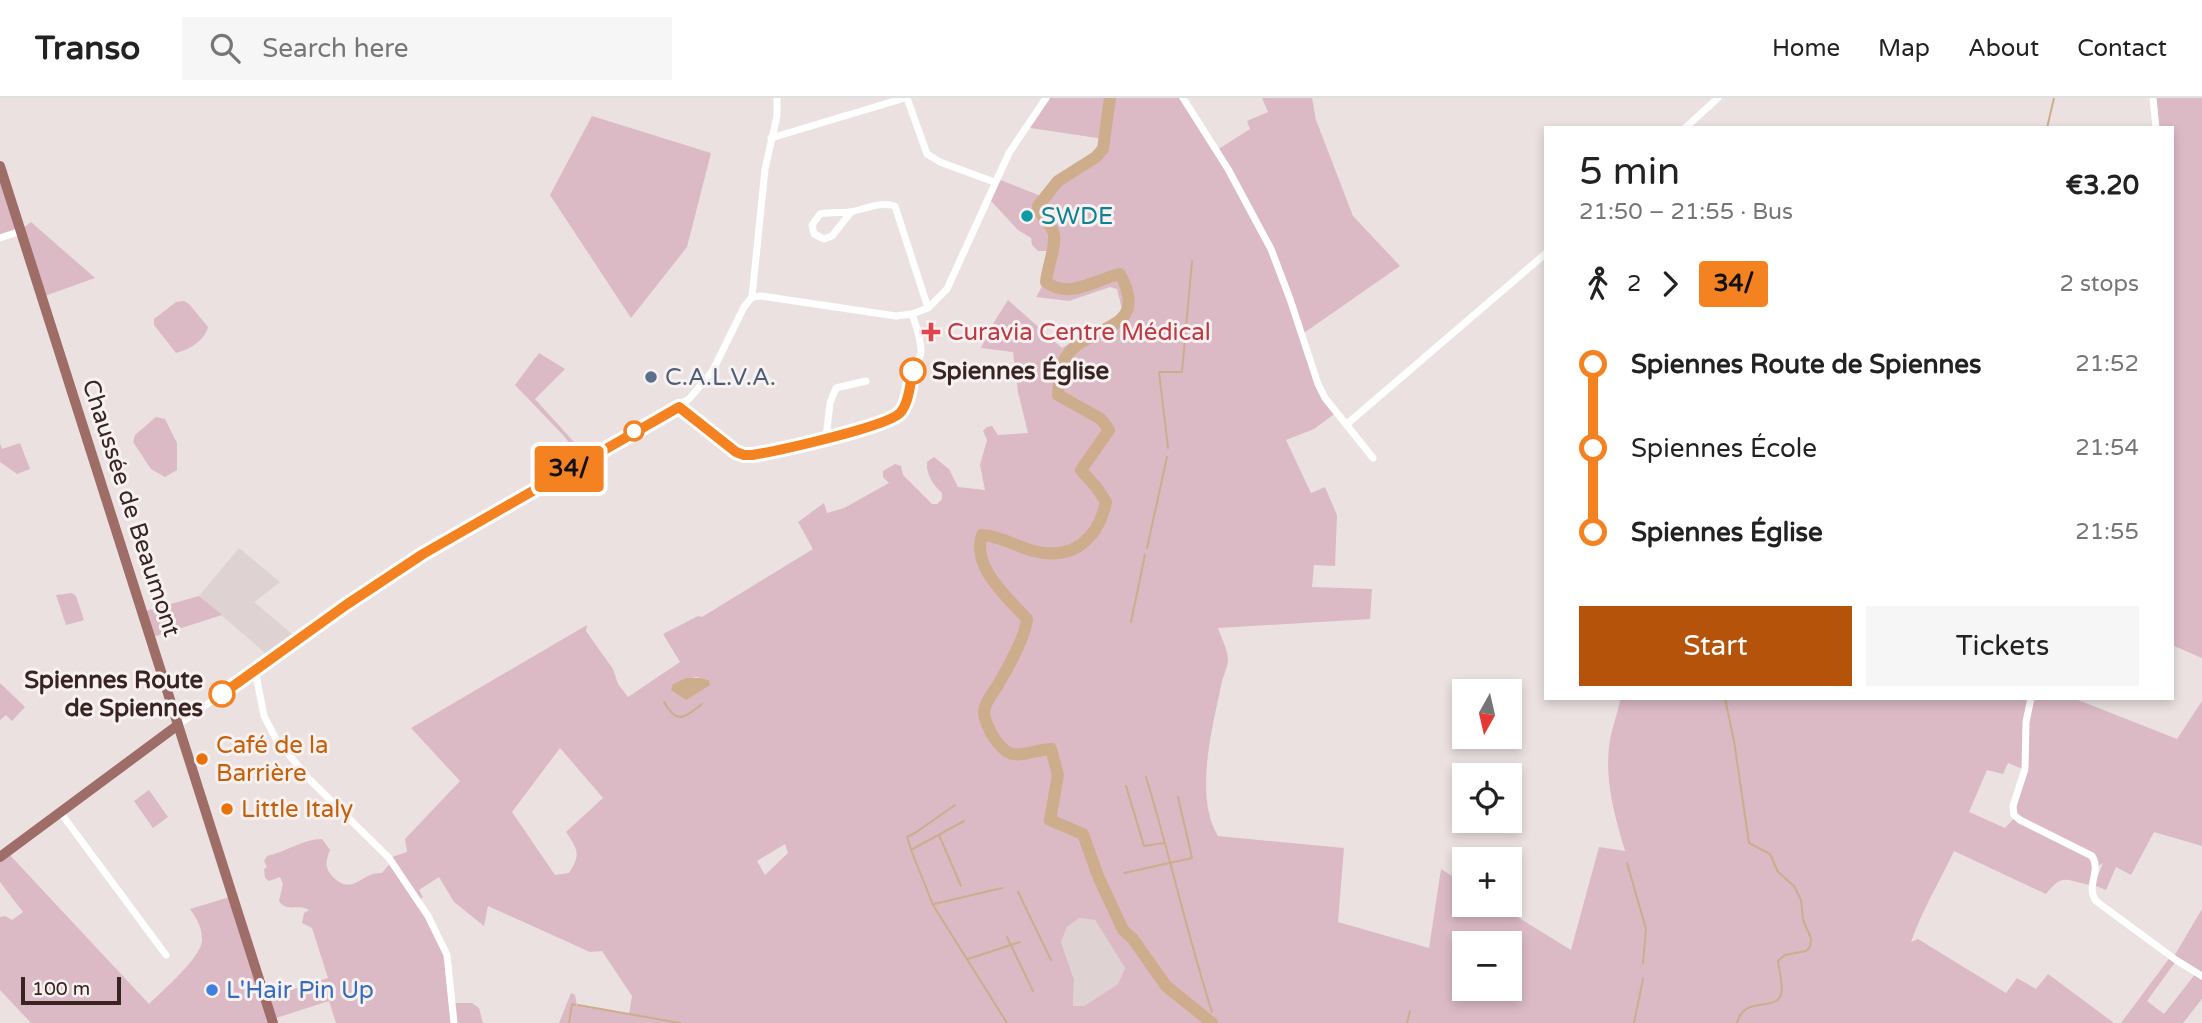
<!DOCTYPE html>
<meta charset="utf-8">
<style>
body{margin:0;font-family:"Varela Round",sans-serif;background:#f6f6f6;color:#222;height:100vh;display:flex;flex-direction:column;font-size:26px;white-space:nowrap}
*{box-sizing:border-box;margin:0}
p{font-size:23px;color:#767676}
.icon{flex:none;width:38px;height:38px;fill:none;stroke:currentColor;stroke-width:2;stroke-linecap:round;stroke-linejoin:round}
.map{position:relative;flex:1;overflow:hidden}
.sheet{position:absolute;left:1544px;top:28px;width:630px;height:574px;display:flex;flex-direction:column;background:#fff;border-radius:0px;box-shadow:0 4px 10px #0003}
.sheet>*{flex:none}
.badge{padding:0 14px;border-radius:5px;font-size:24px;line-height:46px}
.needle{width:46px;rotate:188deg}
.controls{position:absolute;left:1452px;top:581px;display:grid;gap:14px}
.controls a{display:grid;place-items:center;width:70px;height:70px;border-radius:0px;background:#fff;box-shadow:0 4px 10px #0003;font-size:35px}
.scale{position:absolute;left:21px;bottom:18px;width:100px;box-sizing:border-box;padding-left:7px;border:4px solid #3a2422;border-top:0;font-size:19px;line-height:24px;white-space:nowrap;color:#3a2422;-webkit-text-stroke:5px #f7f1f2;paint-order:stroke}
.map>.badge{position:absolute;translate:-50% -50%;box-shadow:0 0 0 4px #fff}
.legs{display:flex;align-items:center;gap:10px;height:77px;padding:0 35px;font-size:23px}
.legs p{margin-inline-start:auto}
.overview{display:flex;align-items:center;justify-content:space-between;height:119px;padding:0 35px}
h1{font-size:38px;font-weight:600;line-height:52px}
.cta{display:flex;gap:14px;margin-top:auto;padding:14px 35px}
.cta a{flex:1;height:80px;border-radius:0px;background:#b45309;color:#fff;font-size:28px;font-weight:600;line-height:80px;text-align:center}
.cta a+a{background:#f6f6f6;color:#222}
ul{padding:0 35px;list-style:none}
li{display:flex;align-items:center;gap:24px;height:84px;font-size:26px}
li i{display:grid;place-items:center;width:10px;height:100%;margin:0 9px;background:currentColor}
li i::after{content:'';width:18px;height:18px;margin:-9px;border:5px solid;border-radius:50%;background:#fff}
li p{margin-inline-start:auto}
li:first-child i{background:linear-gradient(#0000 50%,currentColor 0)}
li:last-child i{background:linear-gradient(currentColor 50%,#0000 0)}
header{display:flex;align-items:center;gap:42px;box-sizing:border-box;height:98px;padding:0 35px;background:#fff;border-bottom:2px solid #e0e0e0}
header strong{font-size:33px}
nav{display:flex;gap:38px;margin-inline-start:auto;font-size:24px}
.search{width:490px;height:63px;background:#f6f6f6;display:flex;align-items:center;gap:18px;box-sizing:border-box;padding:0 24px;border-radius:0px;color:#767676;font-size:26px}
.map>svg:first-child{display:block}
.built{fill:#ded2d3}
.green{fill:#dbbac6;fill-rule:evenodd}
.water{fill:#cdad8b}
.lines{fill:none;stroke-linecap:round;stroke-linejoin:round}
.stream{stroke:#cdad8b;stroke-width:2}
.river{stroke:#cdad8b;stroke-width:12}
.minor{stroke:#fff;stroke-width:7}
.major{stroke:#9e6d67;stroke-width:10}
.line-1-casing{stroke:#fff;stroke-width:16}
.line-1{stroke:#f58220;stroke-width:10}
.culture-dot{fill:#0f9aa8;stroke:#f7f1f2;stroke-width:2.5}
.health-dot{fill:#e0444e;stroke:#f7f1f2;stroke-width:2.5}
.stop-1-dot{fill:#fff;stroke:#f58220;stroke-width:3.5}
.service-dot{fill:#5c6f8a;stroke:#f7f1f2;stroke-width:2.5}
.food-dot{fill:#e8710a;stroke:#f7f1f2;stroke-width:2.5}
.shop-dot{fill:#3f7fe0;stroke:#f7f1f2;stroke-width:2.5}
.labels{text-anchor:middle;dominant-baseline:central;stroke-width:6;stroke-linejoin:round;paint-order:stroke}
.culture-label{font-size:24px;fill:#0d838f;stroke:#f7f1f2;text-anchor:start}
.health-label{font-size:24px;fill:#be3a42;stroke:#f7f1f2;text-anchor:start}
.stop-label{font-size:24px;font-weight:bold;fill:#3a2422;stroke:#f7f1f2;text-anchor:start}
.service-label{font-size:24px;fill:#4e5e75;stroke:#f7f1f2;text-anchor:start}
.street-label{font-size:24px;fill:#3a2422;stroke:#f7f1f2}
.food-label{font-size:24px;fill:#c56008;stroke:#f7f1f2;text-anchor:start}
.shop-label{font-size:24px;fill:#366cbe;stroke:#f7f1f2;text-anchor:start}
</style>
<header>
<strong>Transo</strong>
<div class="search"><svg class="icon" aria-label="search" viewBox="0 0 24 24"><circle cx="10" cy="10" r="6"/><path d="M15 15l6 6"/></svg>Search here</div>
<nav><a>Home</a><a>Map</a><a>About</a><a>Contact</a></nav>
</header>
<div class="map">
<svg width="2202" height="925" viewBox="0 0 2202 925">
<rect width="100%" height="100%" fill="#ebe1e1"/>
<g class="built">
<polygon points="239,450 280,484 254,504 298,541 271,560 199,498"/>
<polygon points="1079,820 1095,822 1125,870 1118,886 1084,908 1073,909 1074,880 1061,844 1067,829"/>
</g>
<g class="green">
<path d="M1046,0H1183L1217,52L1250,31L1247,23L1268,14L1262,0H1312L1316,22L1353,118L1400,168L1301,237L1313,276L1337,314L1314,331L1286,342L1311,395L1325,389L1337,417L1335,468L1314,467L1312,489L1372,491L1370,521L1218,530C1221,539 1228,552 1228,562C1228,569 1222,580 1221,588C1212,632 1194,698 1218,738L1344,750L1338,824L1429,850L1441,771L1465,786V807H1498L1571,852L1599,749L1625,753C1615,719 1605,685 1609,649C1611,633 1617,616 1621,600H2073L2177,641L2202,603V748L2154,734L2131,777L2116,769L2106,792L2094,787L2103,765L2096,769L2091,787C2066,783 2063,774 2046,796L1954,753C1940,783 1922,812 1911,844L1918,841L2006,895L2017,880L2036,891L2048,876L2114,925H559L571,895L575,897L577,907L629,916L632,898L602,853L590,854L488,808L484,828L454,804L439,779L419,792L423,799L418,803L444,848L452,905H472L479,910L483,925H336L329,903L273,921V925H31L0,892V819L5,818L12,822L23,814L0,784V759L7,754L149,906C162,893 202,859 202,842C202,829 197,821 190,811L233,798L265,900L328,880L312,830L302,825L304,815L309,812C297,805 287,815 279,803L283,786L280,779L269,783L265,780L264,771L267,769L264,763L267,758C286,754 303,741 322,741L330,752C326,762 324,769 332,778C353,800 361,773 382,775L391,764L389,760L407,754L405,741L460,683L411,630L587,527L586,533L613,571L618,586L628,599L680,564L663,536L698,518L702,519L813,451L798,424L824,405L827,415L844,410L889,385L883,379V373L895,366L901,368L903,377L932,406H937L942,401V395C933,387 926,376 927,364L934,359L949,371L958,389L985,392L980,367L987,342L983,333L987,329L992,328L998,337L1028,335L1018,294L1013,254L981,250L991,229L1008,202L1062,250L1118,217L1122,211L1117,191L1110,189L1069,203L1036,199C1047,182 1046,171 1052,153H1038L1032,147L1031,140L1018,132L992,104L986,101L996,80L1043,99L1058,83L1096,59L1104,41L1024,29ZM696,579L709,582L686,602L673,586ZM560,650L603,700L566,734C578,752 581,756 569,775L555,777L512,714ZM2008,665L2025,672L2014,715L2016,718L2005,730L1969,714L1987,672L2003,676ZM785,746L788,755L765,777L757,763ZM1079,820L1095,822L1125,870L1118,886L1084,908H1073L1074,881L1061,844L1067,829ZM1465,845H1510V891H1465Z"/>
<polygon points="2153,0 2202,0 2202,560 2172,547 2172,30 2156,30"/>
<polygon points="592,18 711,55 687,149 631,220 550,97"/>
<polygon points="0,68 21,132 31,124 95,180 42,199 21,133 0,140"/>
<path d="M184,203L189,206L208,229C205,242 189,252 176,255L154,227V221L176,204Z"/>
<polygon points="539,255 565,271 535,301 583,354 579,357 563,337 515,287"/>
<polygon points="156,319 165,321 177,345 177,372 165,379 151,371 133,344 135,337"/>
<polygon points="0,345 2,351 20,345 30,371 17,376 0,364"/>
<polygon points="72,495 76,498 84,522 66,527 56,497"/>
<polygon points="199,498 222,517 150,540 142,514"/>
<polygon points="0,585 25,609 12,623 6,617 0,622"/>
<polygon points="149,692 168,719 153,730 134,703"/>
<path d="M2202,811V901L2183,925H2121L2171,858L2173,860ZM2176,863L2196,875L2164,916L2147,903Z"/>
</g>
<polygon class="water" points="686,580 701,580 709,582 710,587 686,602 671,592 673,586"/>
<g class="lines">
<g class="stream">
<polyline points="2047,30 2054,0"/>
<polyline points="1029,117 1039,111"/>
<polyline points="1168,350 1159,274 1182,274 1192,163"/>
<polyline points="1147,450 1167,359"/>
<polyline points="1131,524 1145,457"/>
<path d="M1725,600L1734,643L1749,745L1770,756L1778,774L1794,788L1801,802L1803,822L1811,840L1810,849L1806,853L1785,857L1778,863C1779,874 1784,887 1781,897C1774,914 1744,897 1737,925"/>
<path d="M664,604C677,627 684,620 702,606"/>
<path d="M1146,679C1170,757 1187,836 1212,914"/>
<polyline points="1126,688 1144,748 1164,745"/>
<polyline points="964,723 911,752 933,807 1007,925"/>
<polyline points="939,737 961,788"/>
<polyline points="911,751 907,739 915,735 955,707"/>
<polyline points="1627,765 1646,831 1643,865"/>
<polyline points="1124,775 1192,760 1178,699"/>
<polyline points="1018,794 1051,862"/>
<polyline points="934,806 1002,790"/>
<polyline points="1007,839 1033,893"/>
<polyline points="968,861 1020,844"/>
<polyline points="578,907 680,925"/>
<polyline points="569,925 572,906 575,907"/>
<polyline points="1407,925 1410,913"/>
<polyline points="1634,925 1643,881"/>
</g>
<path class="river" d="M1110,0L1103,51L1096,59L1058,83L1038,108C1040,118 1049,124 1053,133C1058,144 1047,170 1046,184C1070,202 1096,181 1120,176C1152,235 1088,225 1066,259C1059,270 1059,284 1058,297L1101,321L1109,332L1081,372L1097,390L1106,404C1098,441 1073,463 1034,453C1017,449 1001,438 982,437C971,469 1008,500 1027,521C1026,537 1008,570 999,585C994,594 985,603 984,614C984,621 988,628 991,635C1011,668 1019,654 1051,651L1058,677L1050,722L1083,736L1098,778L1123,832L1133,841L1166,888L1212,925"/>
<g class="minor">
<polyline points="907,0 927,56 940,64 994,84"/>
<polyline points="1183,0 1228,71 1271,151 1290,201 1318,286 1325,300 1373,360"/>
<polyline points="2153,0 2156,30"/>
<polyline points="1685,30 1718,0"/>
<polyline points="771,40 905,0"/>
<path d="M851,114L832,138L824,141L814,136L812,127L820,116C829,114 839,115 849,114C864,112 879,103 895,108L928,210"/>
<polyline points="0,140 21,133"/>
<polyline points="752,199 761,198 896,218 912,216 928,210 947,191 1009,55 1046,0"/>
<polyline points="752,199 765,71 777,18 777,0"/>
<path d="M679,308L744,357C765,358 887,328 900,314C909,304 909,285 913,273C915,265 921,261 921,253C921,240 916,228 912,216"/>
<polyline points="1347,326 1545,156"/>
<polyline points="826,340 830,305 836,290 866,283"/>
<polyline points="255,572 264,618 276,641 309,681 389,760 428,818 447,857 454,925"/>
<path d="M2031,600L2026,624L2025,671L2013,708L2014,717L2020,722L2092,758C2102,773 2085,788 2096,803L2176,862L2202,878"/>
<polyline points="178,627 346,507 423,456 689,301 712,274 744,209 752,199"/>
<polyline points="60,714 166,857"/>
</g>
<g class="major">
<polyline points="0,68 273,925"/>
<polyline points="0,759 178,627"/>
</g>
</g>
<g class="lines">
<defs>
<path id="line-1" d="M222,596L346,507L423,456L679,309L736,354L744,357H752C777,353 886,329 900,315C909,305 910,286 913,273"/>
</defs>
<use href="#line-1" class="line-1-casing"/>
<use href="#line-1" class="line-1"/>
</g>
<circle class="culture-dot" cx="1027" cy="118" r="7"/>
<path class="health-dot" d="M927.5 223.5h7v7h7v7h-7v7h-7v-7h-7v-7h7z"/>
<g class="stop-1-dot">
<circle cx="913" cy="273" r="12"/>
<circle cx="634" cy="333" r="9"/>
<circle cx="222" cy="596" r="12"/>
</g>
<circle class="service-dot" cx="651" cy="279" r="7"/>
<g class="food-dot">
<circle cx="202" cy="661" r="7"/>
<circle cx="227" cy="711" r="7"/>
</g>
<circle class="shop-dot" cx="212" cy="892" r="7"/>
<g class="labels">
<g class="culture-label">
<text x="1041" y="118">SWDE</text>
</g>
<g class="health-label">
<text x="947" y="234">Curavia Centre Médical</text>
</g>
<g class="stop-label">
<text x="932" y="273">Spiennes Église</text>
<text x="203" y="582" text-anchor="end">Spiennes Route<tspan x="203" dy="28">de Spiennes</tspan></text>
</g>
<g class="service-label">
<text x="665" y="279">C.A.L.V.A.</text>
</g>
<g class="street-label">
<text transform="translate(131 410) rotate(72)">Chaussée de Beaumont</text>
</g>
<g class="food-label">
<text x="216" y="647">Café de la<tspan x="216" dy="28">Barrière</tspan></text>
<text x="241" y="711">Little Italy</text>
</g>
<g class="shop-label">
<text x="226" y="892">L'Hair Pin Up</text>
</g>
</g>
</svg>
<div class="controls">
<a><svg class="needle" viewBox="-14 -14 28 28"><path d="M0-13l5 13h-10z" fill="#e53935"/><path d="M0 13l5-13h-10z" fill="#767676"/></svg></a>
<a><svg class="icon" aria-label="locate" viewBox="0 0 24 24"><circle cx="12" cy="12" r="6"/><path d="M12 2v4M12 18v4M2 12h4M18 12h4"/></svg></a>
<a>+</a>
<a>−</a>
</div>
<div class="scale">100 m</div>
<b class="badge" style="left:569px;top:371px;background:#f58220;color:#111">34/</b>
<section class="sheet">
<div class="overview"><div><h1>5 min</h1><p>21:50 – 21:55 · Bus</p></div><b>€3.20</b></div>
<div class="legs"><svg class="icon" aria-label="walk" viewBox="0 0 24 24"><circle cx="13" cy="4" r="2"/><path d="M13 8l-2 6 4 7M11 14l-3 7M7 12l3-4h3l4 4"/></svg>2<svg class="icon" aria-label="forward" viewBox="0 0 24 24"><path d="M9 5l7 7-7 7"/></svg><b class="badge" style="background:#f58220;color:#111">34/</b><p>2 stops</p></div>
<ul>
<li><i style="color:#f58220"></i><b>Spiennes Route de Spiennes</b><p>21:52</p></li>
<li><i style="color:#f58220"></i><span>Spiennes École</span><p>21:54</p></li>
<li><i style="color:#f58220"></i><b>Spiennes Église</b><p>21:55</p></li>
</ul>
<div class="cta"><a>Start</a><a>Tickets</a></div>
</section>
</div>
